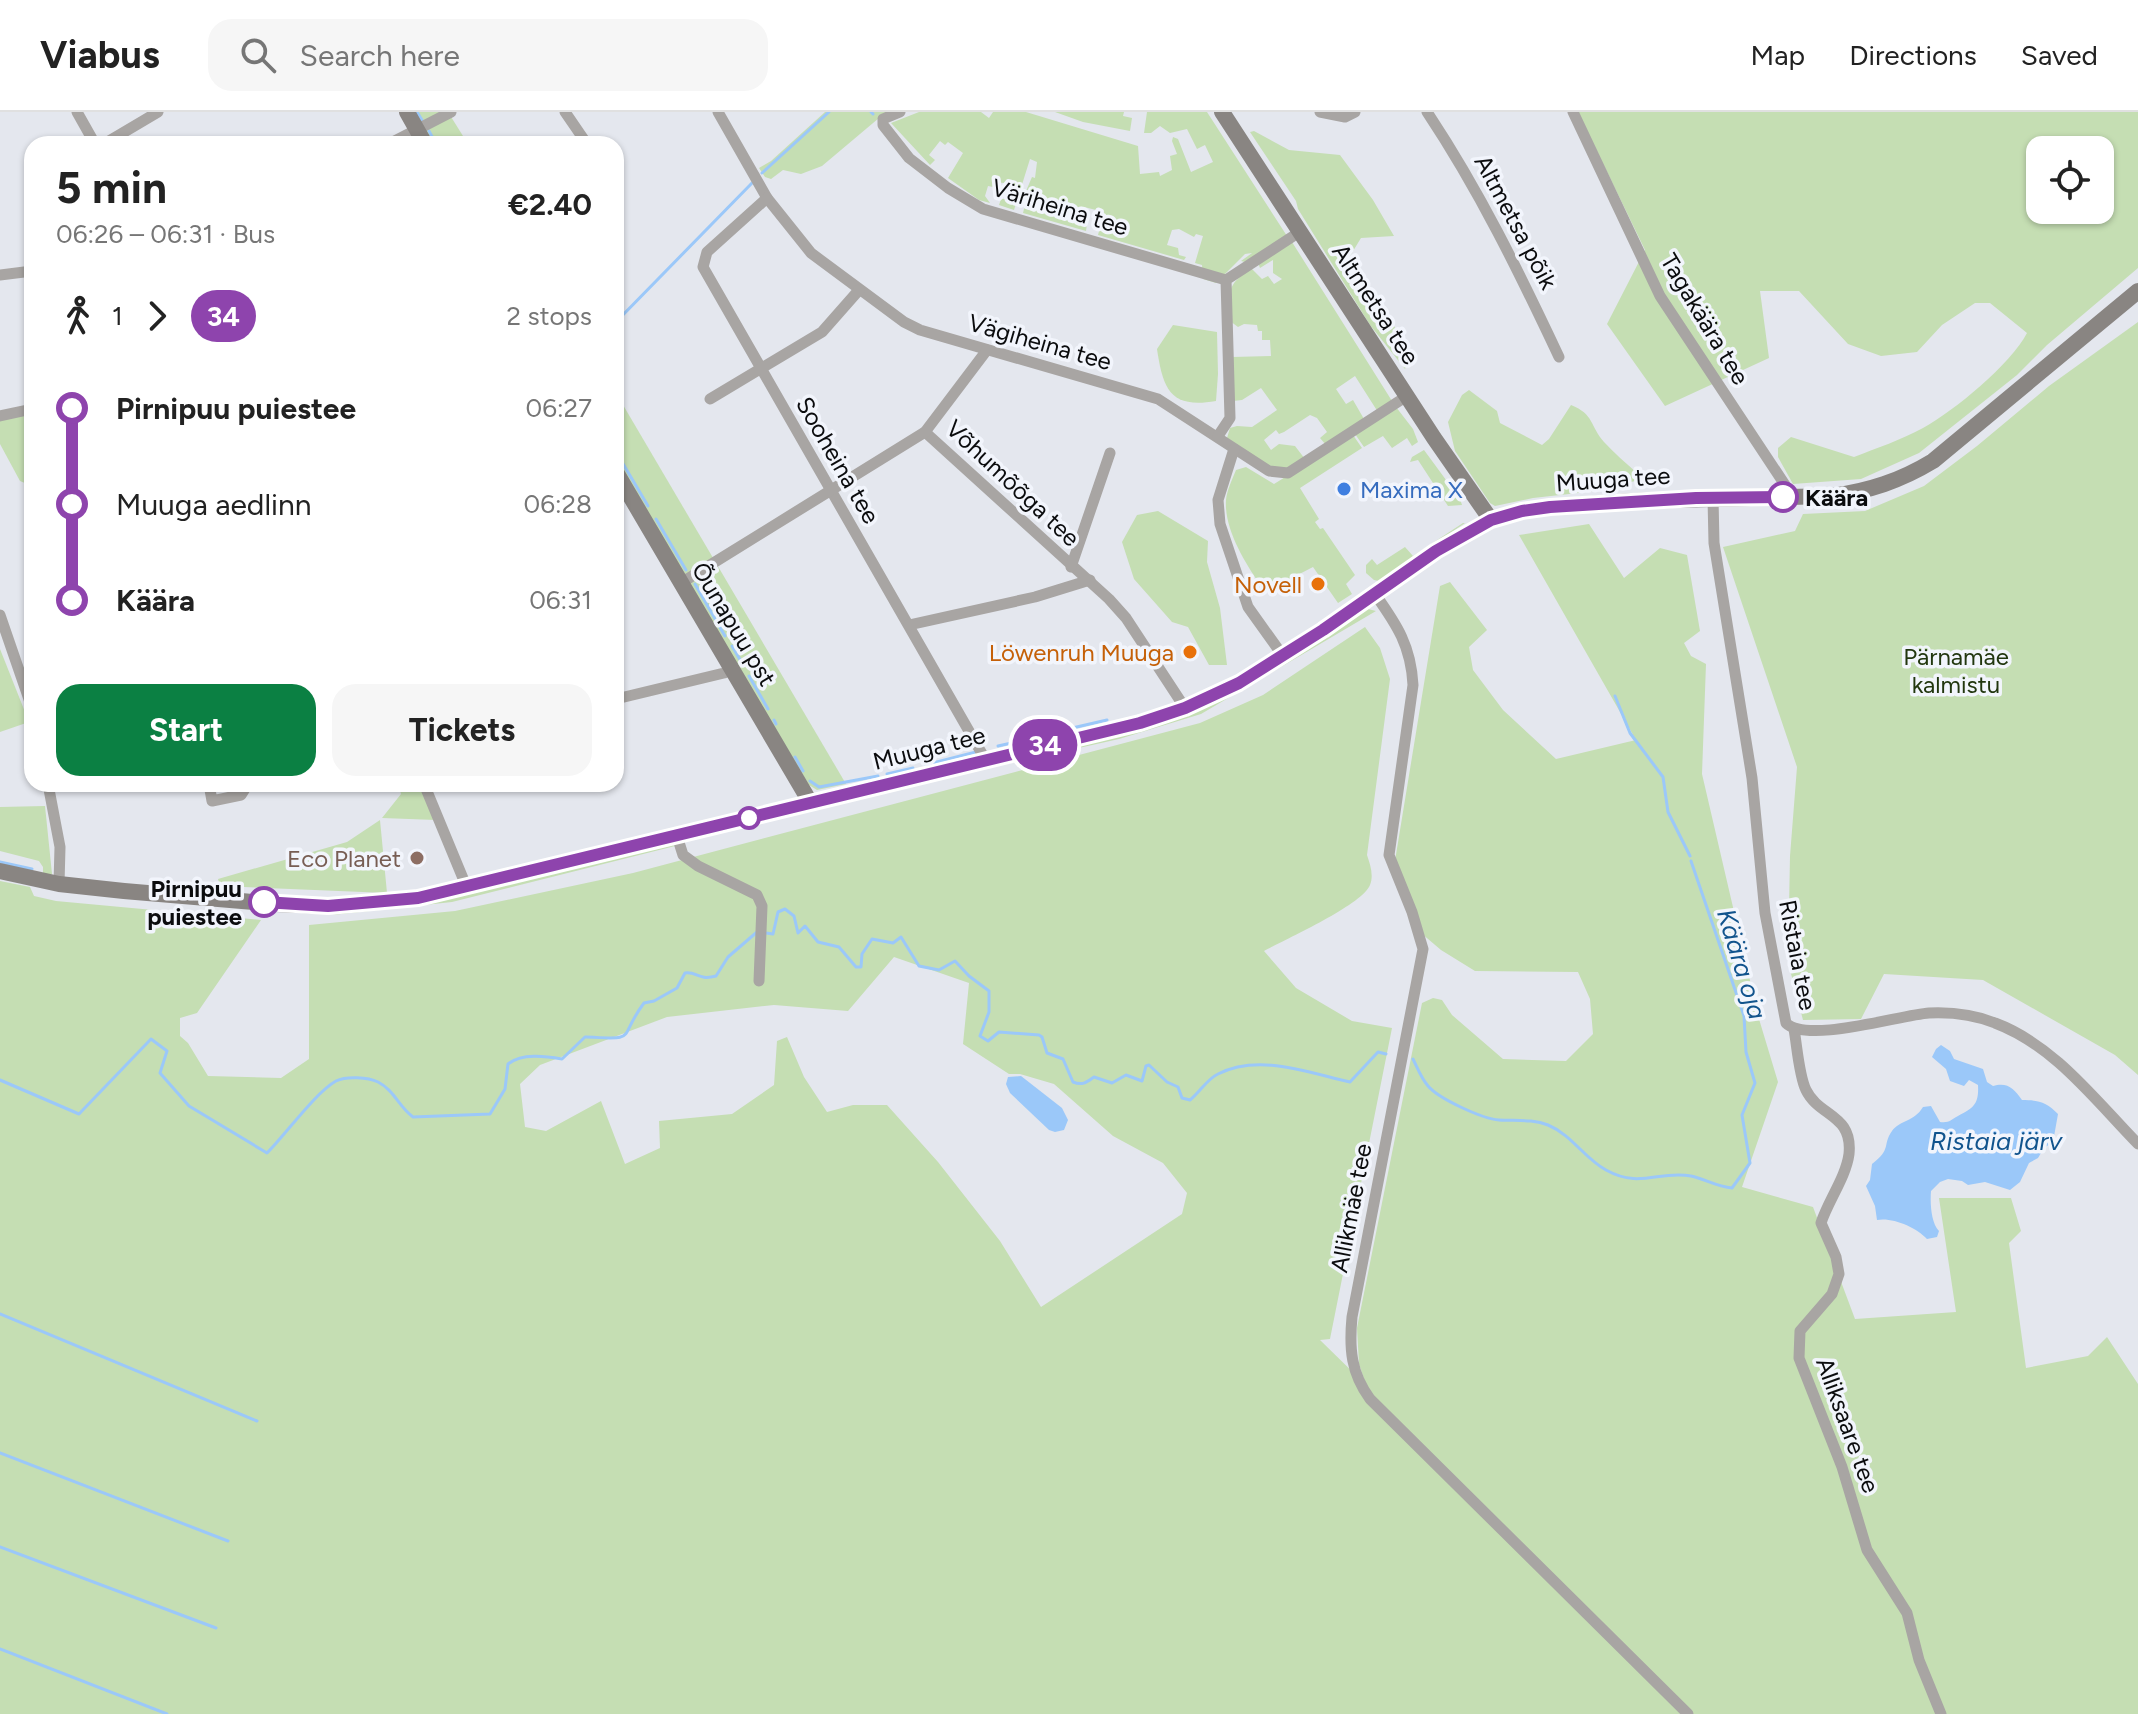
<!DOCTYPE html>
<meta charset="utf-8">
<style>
body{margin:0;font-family:Figtree,sans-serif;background:#f6f6f6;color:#222;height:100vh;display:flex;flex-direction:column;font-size:30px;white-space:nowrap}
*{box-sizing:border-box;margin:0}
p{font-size:26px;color:#767676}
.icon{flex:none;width:44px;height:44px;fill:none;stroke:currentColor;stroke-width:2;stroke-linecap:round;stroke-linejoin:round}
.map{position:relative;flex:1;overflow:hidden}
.details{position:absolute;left:24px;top:24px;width:600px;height:656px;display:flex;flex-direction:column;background:#fff;border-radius:24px;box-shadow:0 2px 6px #0004}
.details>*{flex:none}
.badge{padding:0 16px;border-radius:26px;font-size:28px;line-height:52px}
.tools{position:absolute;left:2026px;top:24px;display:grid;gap:16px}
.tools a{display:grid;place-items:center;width:88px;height:88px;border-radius:16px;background:#fff;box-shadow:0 2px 6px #0004;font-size:40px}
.map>.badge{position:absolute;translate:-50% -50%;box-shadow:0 0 0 4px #fff}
.legs{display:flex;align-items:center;gap:12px;height:88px;padding:0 32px;font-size:26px}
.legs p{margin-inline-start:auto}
.overview{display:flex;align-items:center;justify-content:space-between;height:136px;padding:0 32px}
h1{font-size:44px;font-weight:700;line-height:60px}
.action{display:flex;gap:16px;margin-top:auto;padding:16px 32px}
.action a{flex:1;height:92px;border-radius:24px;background:#0b8043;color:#fff;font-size:32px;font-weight:700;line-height:92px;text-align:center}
.action a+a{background:#f6f6f6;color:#222}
ul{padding:0 32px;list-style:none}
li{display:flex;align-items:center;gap:28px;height:96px;font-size:30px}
li i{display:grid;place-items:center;width:12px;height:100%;margin:0 10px;background:currentColor}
li i::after{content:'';width:20px;height:20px;margin:-10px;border:6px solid;border-radius:50%;background:#fff}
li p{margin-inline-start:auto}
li:first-child i{background:linear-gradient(#0000 50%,currentColor 0)}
li:last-child i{background:linear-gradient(currentColor 50%,#0000 0)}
header{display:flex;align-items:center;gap:48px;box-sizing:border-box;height:112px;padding:0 40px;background:#fff;border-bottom:2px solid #e0e0e0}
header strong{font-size:38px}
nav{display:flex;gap:44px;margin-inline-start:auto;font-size:28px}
.search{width:560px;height:72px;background:#f6f6f6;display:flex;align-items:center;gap:20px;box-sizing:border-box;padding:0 28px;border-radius:24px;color:#767676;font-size:30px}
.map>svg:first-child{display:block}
.green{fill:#c5deb3;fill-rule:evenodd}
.water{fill:#9bc8f9}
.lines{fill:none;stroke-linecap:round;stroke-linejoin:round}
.stream{stroke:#9bc8f9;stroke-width:3}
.street{stroke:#a8a5a3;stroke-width:11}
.secondary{stroke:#898582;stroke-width:16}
.line-1-casing{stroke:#fff;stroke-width:18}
.line-1{stroke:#8e44ad;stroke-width:12}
.shop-dot{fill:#3f7fe0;stroke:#f2f5fc;stroke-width:3}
.stop-1-dot{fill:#fff;stroke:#8e44ad;stroke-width:4}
.food-dot{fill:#e8710a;stroke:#f2f5fc;stroke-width:3}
.education-dot{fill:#8d6e63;stroke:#f2f5fc;stroke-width:3}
.labels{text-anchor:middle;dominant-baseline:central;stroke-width:7;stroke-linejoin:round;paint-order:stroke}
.street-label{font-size:24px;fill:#0b0c0e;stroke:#f2f5fc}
.shop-label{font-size:24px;fill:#366cbe;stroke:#f2f5fc;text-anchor:start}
.stop-label{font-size:24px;font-weight:bold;fill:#0b0c0e;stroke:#f2f5fc;text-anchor:start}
.food-label{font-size:24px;fill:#c56008;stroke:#f2f5fc;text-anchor:end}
.park-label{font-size:24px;fill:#22370f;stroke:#f2f5fc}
.education-label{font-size:24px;fill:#785e54;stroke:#f2f5fc;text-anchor:end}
.water-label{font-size:26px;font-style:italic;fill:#12548d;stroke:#f2f5fc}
</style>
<header>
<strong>Viabus</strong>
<div class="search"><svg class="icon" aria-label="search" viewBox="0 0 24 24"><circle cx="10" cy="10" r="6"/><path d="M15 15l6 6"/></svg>Search here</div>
<nav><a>Map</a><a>Directions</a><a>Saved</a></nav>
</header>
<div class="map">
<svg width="2138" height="1602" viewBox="0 0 2138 1602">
<rect width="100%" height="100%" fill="#e4e7ee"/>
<g class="green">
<polygon points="412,0 448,0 468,32 431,32"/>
<polygon points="825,0 890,0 879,6 822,54 801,62 783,58 771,67 765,65 759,56 771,49"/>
<polygon points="919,0 981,0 989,6 993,0 1026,0 1138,34 1140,62 1159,60 1160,64 1172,58 1170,44 1177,42 1172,29 1173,25 1178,27 1191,60 1213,50 1205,33 1197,37 1187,17 1170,21 1160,14 1151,21 1144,21 1147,0 1207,0 1287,124 1245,150 1241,149 1252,141 1245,142 1216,171 1203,167 1202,153 1195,151 1203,124 1196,122 1194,125 1179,117 1172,118 1167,133 1178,136 1179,143 1186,145 1184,148 1098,123 1104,100 1084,95 1080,109 1087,112 1086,119 1023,101 1025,93 1035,96 1038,86 1034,81 1026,79 1032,65 1035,66 1037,50 1030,47 1014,98 999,93 1001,87 1011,87 1014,72 994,70 993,75 988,74 985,84 990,91 979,88 948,66 963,41 948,30 945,33 940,29 929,43 935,48 930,53 891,11"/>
<polygon points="1055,0 1124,0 1123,4 1132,6 1130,19 1083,10"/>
<path d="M1578,0H2138V156L2047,233L2017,263L1919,341L1861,367L1793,372L1778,345V336L1791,325L1854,345C1877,336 1901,328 1923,316C1954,299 2011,252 2027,221L1990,191H1975L1942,213L1917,240L1881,244L1848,232L1799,179H1760L1769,246L1665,294L1607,212L1645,138ZM2040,38H2100V98H2040Z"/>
<polygon points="1254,19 1289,38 1340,43 1373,88 1394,124 1361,126 1350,144 1411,241 1405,257 1370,213 1298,97 1296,89 1250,20"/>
<path d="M1292,130L1392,289L1378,299L1376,297L1355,264L1336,277L1346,292L1353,288L1364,307L1326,333L1320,326L1327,320L1317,306L1310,303L1284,320L1279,322L1276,318L1264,328L1271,338L1279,332L1295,334L1305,347L1290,356L1276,359L1227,326L1230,316L1237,314L1252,315L1277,298L1261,276L1242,288L1233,289L1232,245L1271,244L1270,228H1262V219H1258L1257,213L1244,212L1238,215L1230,209C1230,178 1225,175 1251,156L1262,167L1268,164L1274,172L1282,167L1273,161V148L1260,156L1258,151Z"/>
<polygon points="2138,210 2138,963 2115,943 1983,868 1884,862 1861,907 1803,908 1788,850 1790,744 1797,655 1723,435 1795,419 1803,402 1865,399 1924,374 1977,334 2049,274"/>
<path d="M1173,213L1217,220L1218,262L1216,289C1170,297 1163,277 1157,237Z"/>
<path d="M1469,278L1497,299L1500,311L1542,333L1549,327L1571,293C1594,302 1590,314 1604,330C1614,341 1626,351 1637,361L1635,369L1596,379L1533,386L1495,394L1490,391L1455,339L1448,310L1462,283Z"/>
<polygon points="616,281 846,672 817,678 809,673 616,350"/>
<polygon points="1396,295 1413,317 1418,330 1412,334 1407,326 1392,336 1383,324 1364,335 1355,322"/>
<polygon points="32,299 32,374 20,369 0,332 0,306"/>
<path d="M1353,323L1362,336L1300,376L1319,407L1315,410L1320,417L1323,416L1355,463L1346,472L1352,482L1338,491L1313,455L1282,471H1259C1244,449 1224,416 1226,388C1227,378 1232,368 1236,358L1246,355L1274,372Z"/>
<polygon points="1424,338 1460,387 1462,393 1448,394 1418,348 1410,350 1412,345"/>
<polygon points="1158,399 1208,429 1207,450 1220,496 1227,553 1209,553 1188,515 1172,510 1134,467 1122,430 1137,403"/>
<polygon points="1463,411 1465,411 1379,469 1374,468 1366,461 1366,453 1372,447 1377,453 1405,435 1413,444"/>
<path d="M1589,412L1624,466L1660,436L1687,443L1700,519L1684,531L1691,544L1706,552L1702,662L1759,907L1778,970L1742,1075L1813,1095L1855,1207L1956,1200L1939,1086H2011L2021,1119L2009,1131L2026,1256L2088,1244L2107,1225L2138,1272V1602H0V769L30,775L34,784L56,789L261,808L197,901L180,906V924L188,931L208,964L281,966L309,947V813L455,799L633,761L1200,611L1263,583L1365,515L1380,536L1390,567L1367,743C1370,752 1374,763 1370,773C1362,793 1286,827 1264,839L1296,876L1352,909L1392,916L1330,1227L1320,1228L1366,1273L1359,1252L1357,1216L1422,891L1433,886L1442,888L1452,903L1503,947L1566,949L1593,922L1590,887L1578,860L1475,859L1441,838L1421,821L1393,761L1440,474L1450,470L1487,518L1469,535L1473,558L1503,598L1556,647L1636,628L1519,423ZM894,845L969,871L963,932L1009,962H1020L1054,972L1113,1024L1163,1051L1187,1081L1182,1102L1041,1195L1000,1129L938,1050L887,993H853L827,1000L804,965L787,925L777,929L774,973L732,1002L659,1009L660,1036L625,1052L601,989L546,1019L525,1015L520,972L540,953L667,905L774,893L848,899Z"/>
<polygon points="1368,497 1376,499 1201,602 1119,627 975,659 1138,617"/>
<polygon points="0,537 29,610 0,620"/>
<polygon points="398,672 419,672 427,684 436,708 382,706 401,682"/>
<polygon points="45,694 52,762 50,764 43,762 43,755 39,749 0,739 0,695"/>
<polygon points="380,708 387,781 220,774 218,767 347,730"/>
<polygon points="671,732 675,734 452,790 332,803"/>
</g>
<g class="water">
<path d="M1941,933L1950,939L1954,947L1983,957L1987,970L1993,974C2008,970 2014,977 2022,988C2038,988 2047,990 2058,1002L2053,1030L2044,1036L2038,1046L2029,1051L2020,1070L2010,1078L1985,1070L1968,1073L1962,1069L1948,1067L1940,1070L1931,1079C1930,1091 1931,1111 1939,1119L1937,1125L1927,1127C1916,1115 1892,1105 1877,1108L1875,1094L1866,1074L1870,1068L1872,1052C1892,1037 1882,1033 1892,1019C1900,1008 1914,1010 1923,995L1931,994L1940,1010C1950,1011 1950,1008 1958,1004C1974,996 1979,992 1978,973L1969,968L1964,974L1950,969L1946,957L1932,945L1936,937Z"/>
<polygon points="1021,964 1062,996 1068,1008 1064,1018 1055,1020 1049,1018 1010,981 1006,972 1008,965"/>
</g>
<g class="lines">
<g class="stream">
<polyline points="417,0 422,8"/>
<polyline points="871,0 873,2"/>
<polyline points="429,19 436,32"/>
<polyline points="762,61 829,0"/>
<polyline points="616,210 753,70"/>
<polyline points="622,350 648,394"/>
<polyline points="656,407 686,458"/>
<polyline points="695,472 725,524"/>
<polyline points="732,534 742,551"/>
<polyline points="749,564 768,597"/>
<polyline points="1615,584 1630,621 1663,665 1668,700 1690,744"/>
<polyline points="774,608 776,612"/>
<polyline points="1055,620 1107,608"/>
<polyline points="1034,625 1047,622"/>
<polyline points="998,634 1016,630"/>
<polyline points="795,645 803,659"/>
<polyline points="925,653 976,640"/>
<polyline points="887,662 913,656"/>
<polyline points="810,669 819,675 878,664"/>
<polyline points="0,750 32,757"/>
<path d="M766,821L773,822L778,800L785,797L794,804L798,821L805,814L818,830L839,835L856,855H861L862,842L872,827L893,831L901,825L919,854L939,858L955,849L969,864L989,879V900L980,924L988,929L999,920L1039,923L1042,925L1047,941L1063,947L1073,970C1083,974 1087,970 1094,965L1112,971L1126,963L1142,969L1146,954L1149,953L1167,970L1178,975L1182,986L1190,988C1200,980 1207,967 1218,962C1259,941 1309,961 1350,970L1378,940L1386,942"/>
<path d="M1413,947C1417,955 1421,966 1428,974C1439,987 1483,1007 1499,1008C1516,1009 1533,1007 1548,1013C1572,1023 1584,1046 1606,1058C1640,1077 1659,1058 1691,1064C1705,1067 1717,1075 1732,1076L1750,1051L1742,1003L1755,971L1746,940L1744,904L1691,749"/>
<path d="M0,968L79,1002L151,927L167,939L160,961L189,994L267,1041C285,1023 316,980 336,969C346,964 368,965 378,970C394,978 399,995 413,1005L490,1002L505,977L508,952C522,941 545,944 562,947L585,925C640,928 617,927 644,891L654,889L677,876L685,861C697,859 698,869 716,864L728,845L757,820"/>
<polyline points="0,1202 257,1309"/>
<polyline points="0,1341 228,1429"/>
<polyline points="0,1435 216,1516"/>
<polyline points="0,1537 167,1602"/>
</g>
<g class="street">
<polyline points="77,0 95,32"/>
<polyline points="565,0 587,32"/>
<polyline points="718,0 767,86 811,141 904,210 920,218 1158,287 1269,359 1288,361 1407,284"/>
<polyline points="900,0 883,7 883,13 909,46 948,76 983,97 1226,168"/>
<polyline points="1320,0 1345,5 1355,0"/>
<path d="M1427,0C1479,78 1519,160 1559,245"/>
<polyline points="1573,0 1660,184 1793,385"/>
<polyline points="104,32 158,0"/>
<polyline points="389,32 451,0"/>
<polyline points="767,86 707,140 703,155 985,647"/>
<polyline points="0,163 32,159"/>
<polyline points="710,287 822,220 859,178"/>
<polyline points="0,304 32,297"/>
<polyline points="925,320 1109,487 1126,506 1185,596"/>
<polyline points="1218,324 1230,306 1226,168 1301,119"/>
<polyline points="1234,337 1218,388 1220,412 1248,495 1283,544"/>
<path d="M1713,386L1714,431L1752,666L1765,801L1786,911C1807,932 1900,903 1929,901C1951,900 1975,903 1995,911C2054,933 2095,988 2138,1032"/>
<polyline points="1071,455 1110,341"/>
<polyline points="681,471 925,320 987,238"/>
<path d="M1375,482C1397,513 1411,534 1413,573L1389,743L1412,800L1423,837L1352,1205C1349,1237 1351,1261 1370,1287L1688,1602"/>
<polyline points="0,503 32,596"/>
<polyline points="909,513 1035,485 1090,468"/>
<polyline points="616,587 724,561 732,557"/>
<polyline points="48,672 60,735 59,772"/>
<polyline points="209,672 212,689 241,683 248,672"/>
<polyline points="424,672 467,776"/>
<polyline points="677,724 683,743 698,754 757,783 762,794 759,869"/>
<path d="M1794,917C1797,934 1799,964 1806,978C1819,1005 1853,1002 1849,1042C1846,1065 1828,1089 1821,1111L1836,1145L1839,1162L1832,1182L1800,1219L1799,1246L1842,1355L1867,1438L1907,1501L1919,1548L1941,1602"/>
</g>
<g class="secondary">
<polyline points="407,0 425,32"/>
<polyline points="1222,0 1434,326 1491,408"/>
<polyline points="616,360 810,690"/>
<path d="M0,759L59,772L124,779L276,792L328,794L418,786L1140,611L1185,596L1239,571L1323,518L1436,439L1491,408L1522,399L1550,395L1634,389L1832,384C1869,379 1900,369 1933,349L2138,179"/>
</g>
</g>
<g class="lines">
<defs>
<polyline id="line-1" points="264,790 328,794 418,786 1140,611 1185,596 1239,571 1323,518 1436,439 1491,408 1522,399 1550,395 1696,386 1783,385"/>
</defs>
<use href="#line-1" class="line-1-casing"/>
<use href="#line-1" class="line-1"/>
</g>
<circle class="shop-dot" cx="1344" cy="377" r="8"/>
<g class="stop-1-dot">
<circle cx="1783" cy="385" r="14"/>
<circle cx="749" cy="706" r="10"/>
<circle cx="264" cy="790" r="14"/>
</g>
<g class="food-dot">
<circle cx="1318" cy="472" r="8"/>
<circle cx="1190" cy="540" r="8"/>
</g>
<circle class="education-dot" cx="417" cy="746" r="8"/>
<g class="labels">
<g class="street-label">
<text transform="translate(1060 95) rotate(17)">Väriheina tee</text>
<text transform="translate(1516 110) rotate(62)">Altmetsa põik</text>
<text transform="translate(1376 192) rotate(57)">Altmetsa tee</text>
<text transform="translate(1705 207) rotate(59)">Tagakäära tee</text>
<text transform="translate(1040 230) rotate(16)">Vägiheina tee</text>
<text transform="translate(838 348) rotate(60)">Sooheina tee</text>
<text transform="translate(1613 367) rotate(-4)">Muuga tee</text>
<text transform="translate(1013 371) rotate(43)">Võhumõõga tee</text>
<text transform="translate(734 512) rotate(59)">Õunapuu pst</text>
<text transform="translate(929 636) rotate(-14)">Muuga tee</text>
<text transform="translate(1798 843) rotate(79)">Ristaia tee</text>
<text transform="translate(1351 1096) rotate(-79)">Allikmäe tee</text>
<text transform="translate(1848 1313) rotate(70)">Alliksaare tee</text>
</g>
<g class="shop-label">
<text x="1360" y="377">Maxima X</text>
</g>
<g class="stop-label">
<text x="1805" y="385">Käära</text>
<text x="242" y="776" text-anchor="end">Pirnipuu<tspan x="242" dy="28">puiestee</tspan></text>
</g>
<g class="food-label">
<text x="1302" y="472">Novell</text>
<text x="1174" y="540">Löwenruh Muuga</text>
</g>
<g class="park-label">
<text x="1956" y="544">Pärnamäe<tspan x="1956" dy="28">kalmistu</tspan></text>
</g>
<g class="education-label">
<text x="401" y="746">Eco Planet</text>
</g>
<g class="water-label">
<text transform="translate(1742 852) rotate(73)">Käära oja</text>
<text x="1996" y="1029">Ristaia järv</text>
</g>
</g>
</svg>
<div class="tools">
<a><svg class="icon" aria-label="locate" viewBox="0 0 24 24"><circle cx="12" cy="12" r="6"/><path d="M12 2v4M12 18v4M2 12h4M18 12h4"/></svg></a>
</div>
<b class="badge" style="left:1045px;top:633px;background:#8e44ad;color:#fff">34</b>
<section class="details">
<div class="overview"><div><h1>5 min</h1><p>06:26 – 06:31 · Bus</p></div><b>€2.40</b></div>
<div class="legs"><svg class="icon" aria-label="walk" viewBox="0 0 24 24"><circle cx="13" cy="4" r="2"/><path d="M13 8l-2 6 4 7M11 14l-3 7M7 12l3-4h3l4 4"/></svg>1<svg class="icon" aria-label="forward" viewBox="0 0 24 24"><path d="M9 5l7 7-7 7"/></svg><b class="badge" style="background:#8e44ad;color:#fff">34</b><p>2 stops</p></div>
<ul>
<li><i style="color:#8e44ad"></i><b>Pirnipuu puiestee</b><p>06:27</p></li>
<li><i style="color:#8e44ad"></i><span>Muuga aedlinn</span><p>06:28</p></li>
<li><i style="color:#8e44ad"></i><b>Käära</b><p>06:31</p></li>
</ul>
<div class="action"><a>Start</a><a>Tickets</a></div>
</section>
</div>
